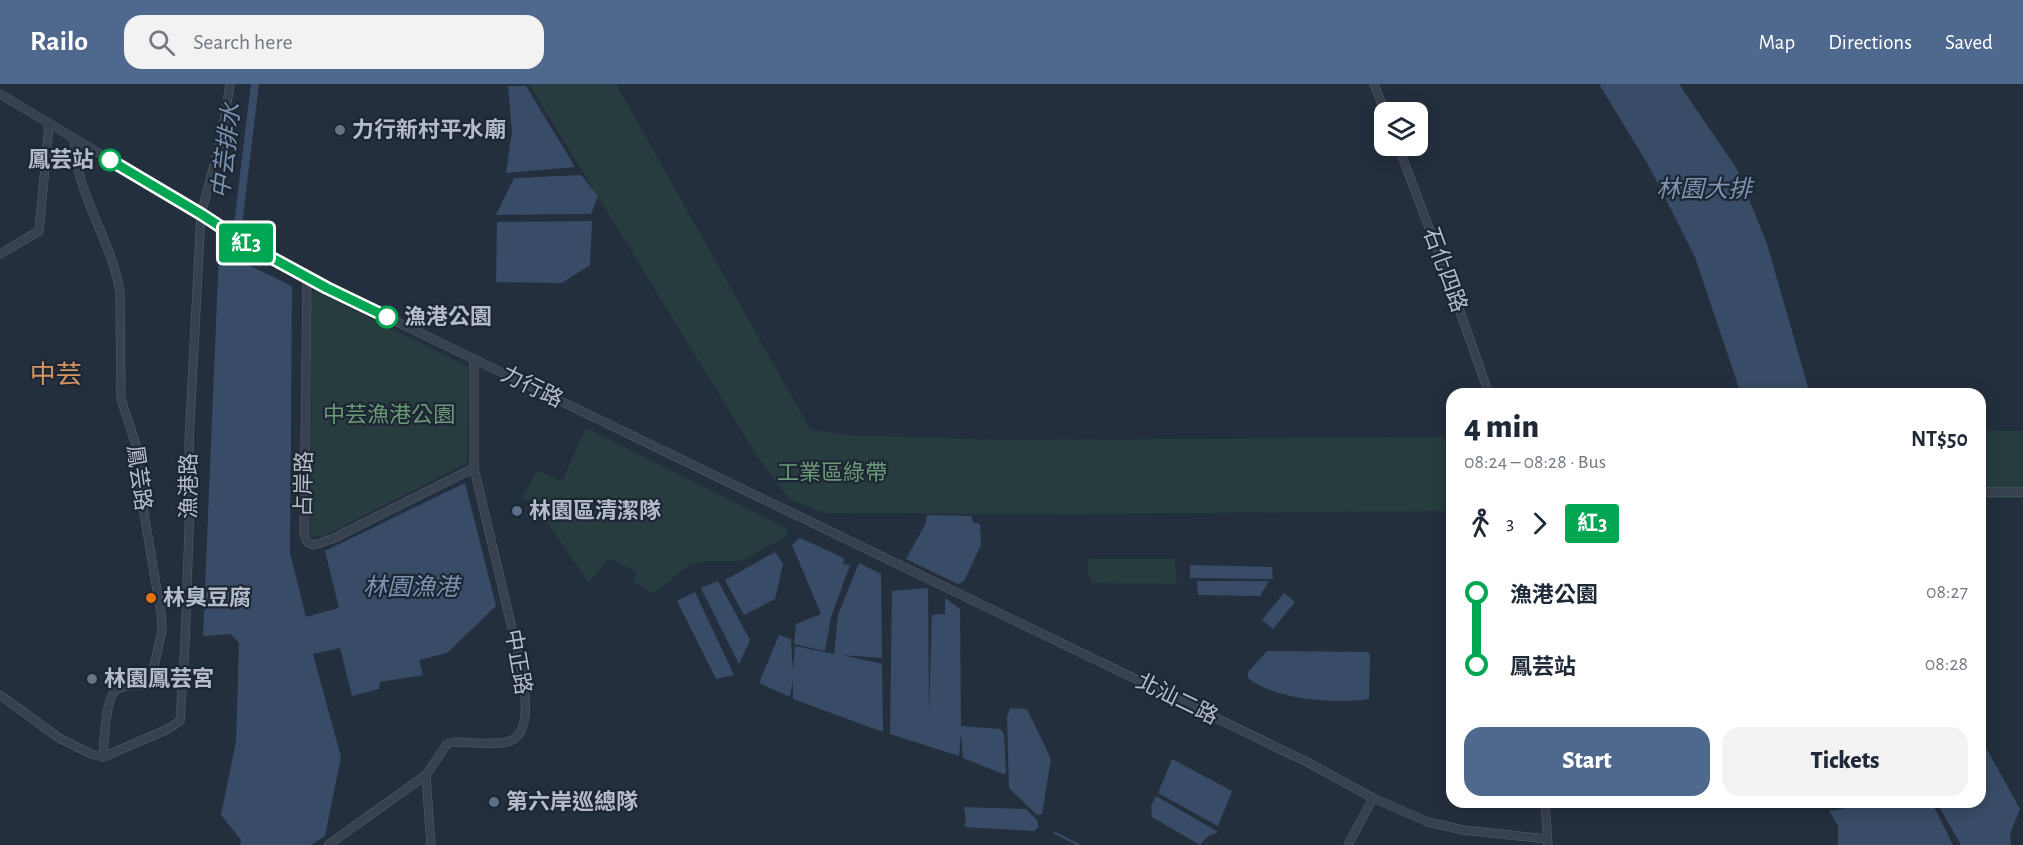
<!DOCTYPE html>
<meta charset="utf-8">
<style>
body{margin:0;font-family:"Alegreya Sans","Noto Sans TC",sans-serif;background:#f2f2f3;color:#1f2937;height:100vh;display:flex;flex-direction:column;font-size:22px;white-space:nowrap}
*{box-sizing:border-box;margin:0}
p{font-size:20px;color:#747a83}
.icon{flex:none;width:33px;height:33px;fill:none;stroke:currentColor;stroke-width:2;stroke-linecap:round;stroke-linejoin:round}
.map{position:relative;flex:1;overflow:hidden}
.side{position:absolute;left:1446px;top:304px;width:540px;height:420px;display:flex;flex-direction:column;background:#fff;border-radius:18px;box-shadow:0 3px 15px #0003}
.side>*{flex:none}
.badge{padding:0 12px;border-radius:4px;font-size:21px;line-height:39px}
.buttons{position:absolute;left:1374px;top:18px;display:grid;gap:12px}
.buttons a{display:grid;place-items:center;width:54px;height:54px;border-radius:12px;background:#fff;box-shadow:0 3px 15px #0003;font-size:30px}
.map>.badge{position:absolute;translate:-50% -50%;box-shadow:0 0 0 3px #fff}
.legs{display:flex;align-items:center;gap:9px;height:66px;padding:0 18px;font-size:20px}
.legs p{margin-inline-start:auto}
.overview{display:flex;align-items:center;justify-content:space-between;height:102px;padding:0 18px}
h1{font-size:33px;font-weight:800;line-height:45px}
.button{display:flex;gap:12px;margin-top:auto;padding:12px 18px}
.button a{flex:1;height:69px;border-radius:18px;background:#4f688e;color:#fff;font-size:24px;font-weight:800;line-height:69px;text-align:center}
.button a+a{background:#f2f2f3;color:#1f2937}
ul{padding:0 18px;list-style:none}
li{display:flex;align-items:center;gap:21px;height:72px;font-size:22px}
li i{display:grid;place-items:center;width:9px;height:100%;margin:0 8px;background:currentColor}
li i::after{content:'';width:15px;height:15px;margin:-8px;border:4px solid;border-radius:50%;background:#fff}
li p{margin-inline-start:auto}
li:first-child i{background:linear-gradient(#0000 50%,currentColor 0)}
li:last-child i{background:linear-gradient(currentColor 50%,#0000 0)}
header{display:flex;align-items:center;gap:36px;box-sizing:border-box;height:84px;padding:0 30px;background:#4f688e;color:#fff}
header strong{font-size:28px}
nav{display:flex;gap:33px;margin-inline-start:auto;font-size:21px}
.search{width:420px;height:54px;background:#f2f2f3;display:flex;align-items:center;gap:15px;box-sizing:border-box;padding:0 21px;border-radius:18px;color:#747a83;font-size:22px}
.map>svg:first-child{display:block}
.green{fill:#263c3f}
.water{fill:#394c67}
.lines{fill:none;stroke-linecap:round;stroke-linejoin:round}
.stream{stroke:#394c67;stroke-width:2}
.canal{stroke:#394c67;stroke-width:8}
.minor-casing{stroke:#565f6c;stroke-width:9}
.minor{stroke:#38414e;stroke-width:8}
.line-1-casing{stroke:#fff;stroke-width:14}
.line-1{stroke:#00a651;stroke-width:9}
.worship-dot{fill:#6b7280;stroke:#1d2633;stroke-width:2}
.stop-1-dot{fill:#fff;stroke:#00a651;stroke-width:3}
.service-dot{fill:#5c6f8a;stroke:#1d2633;stroke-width:2}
.food-dot{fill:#e8710a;stroke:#1d2633;stroke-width:2}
.labels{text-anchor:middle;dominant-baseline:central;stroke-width:4.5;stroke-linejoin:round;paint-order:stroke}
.poi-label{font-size:22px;font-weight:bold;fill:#b4bcc9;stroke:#1d2633;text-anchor:start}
.stop-label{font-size:22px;font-weight:bold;fill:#b4bcc9;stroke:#1d2633;text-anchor:end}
.street-label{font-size:22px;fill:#b4bcc9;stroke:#1d2633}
.park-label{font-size:22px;fill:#6b9a76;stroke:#1d2633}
.water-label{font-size:24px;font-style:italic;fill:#7c92b1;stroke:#1d2633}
.quarter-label{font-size:26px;fill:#d59563;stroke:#1d2633}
</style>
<header>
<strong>Railo</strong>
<div class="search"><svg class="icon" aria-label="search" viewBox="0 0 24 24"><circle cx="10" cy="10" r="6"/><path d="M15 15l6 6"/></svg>Search here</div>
<nav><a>Map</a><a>Directions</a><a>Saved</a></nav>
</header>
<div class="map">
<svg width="2023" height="761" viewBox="0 0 2023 761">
<rect width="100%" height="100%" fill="#242f3e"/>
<g class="green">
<polygon points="529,0 616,0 810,345 845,351 1002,356 1445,353 1447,427 1075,430 826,429 790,416 757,372"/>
<polygon points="316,207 468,283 467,379 324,452 310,452 311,211"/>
<polygon points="586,344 788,445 786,453 741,477 705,477 687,482 654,510 634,499 637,488 609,474 589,499 533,418 521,415 537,387 562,397"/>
<rect x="1980" y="347" width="43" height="67"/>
<polygon points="1089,475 1175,475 1177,500 1092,499 1087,488"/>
</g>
<g class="water">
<polygon points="1599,0 1679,0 1737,85 1767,160 1810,310 1741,310 1695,173 1650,84"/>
<polygon points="508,2 526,2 575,83 506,89 512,47"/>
<polygon points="581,91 598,112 591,130 496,131 514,94"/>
<polygon points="592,137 590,181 562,199 496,198 497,138"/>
<polygon points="219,167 292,202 290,469 306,533 339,524 325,467 465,399 496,522 447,569 419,576 423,591 380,598 379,605 352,612 340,564 313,570 341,673 325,752 311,761 240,761 241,756 221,731 236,658 239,559 231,550 203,552"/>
<polygon points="927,431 971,432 973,438 980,440 981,461 964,497 958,500 906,475 926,439"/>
<polygon points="800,454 844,474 843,480 850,481 831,533 825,567 794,560 796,540 821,530 792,461"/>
<polygon points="775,468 783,480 775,515 744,531 725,496"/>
<polygon points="859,479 881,490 882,574 842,571 882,580 883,648 793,615 793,595 790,613 759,599 779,551 791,555 793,587 795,562 834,570 838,531"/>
<polygon points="1190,481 1272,483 1273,495 1190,494"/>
<polygon points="718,497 750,556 739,580 701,504"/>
<polygon points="1197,497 1269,497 1260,512 1198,511"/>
<polygon points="928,504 929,631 932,531 945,530 945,514 960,525 961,642 1000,645 1004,650 1006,689 1003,690 963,674 961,649 959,672 890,650 892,507"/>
<polygon points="695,508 734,591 716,595 677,517"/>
<polygon points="1284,509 1295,518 1273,545 1262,536"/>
<path d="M1267,567L1368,568L1370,571L1369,615C1336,620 1275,616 1248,594V588Z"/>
<polygon points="1010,624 1027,625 1051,675 1042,730 1037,731 1009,704 1007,633"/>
<polygon points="1980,653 2020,725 2010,750 2011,761 1961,761 1937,719 1980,718"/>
<polygon points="1172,675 1232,707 1218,742 1158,709"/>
<polygon points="1156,712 1218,748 1208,752 1200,761 1152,733 1151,722"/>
<polygon points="1878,719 1932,719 1953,761 1838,761 1838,742 1829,727"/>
<polygon points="964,723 1026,725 1038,737 1038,744 1034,747 964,743 966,737"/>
</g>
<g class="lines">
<polyline class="stream" points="1055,749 1079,761"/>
<polyline class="canal" points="234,174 255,0"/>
<defs>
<g id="minor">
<polyline points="1374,0 1385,28"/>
<polyline points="0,10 201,130 250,162 327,204 1309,679 1373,714 1428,738 1463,746 1547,755"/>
<path d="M74,55C75,110 112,155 120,209L121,315L139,370L142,417L161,530L162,546L150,601C141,602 124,600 116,606C105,615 104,658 103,673"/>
<polyline points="1398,62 1449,196 1489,310"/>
<polyline points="0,170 39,147 49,41"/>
<polyline points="307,193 304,450 307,458 314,461 332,455 474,384"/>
<polyline points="1980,408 2023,408"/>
<polyline points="0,611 59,654 91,670 103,673 168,645 180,637 185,560 190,417 189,358 201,130 222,51 230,0"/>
<polyline points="426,691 431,761"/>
<polyline points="1545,718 1548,761"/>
<path d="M328,761L426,691L447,660L454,658C471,658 494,662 510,657C535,648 523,593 519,574L474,384V275"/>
<polyline points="1348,761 1373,714"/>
</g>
</defs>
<use href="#minor" class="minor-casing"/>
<use href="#minor" class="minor"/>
</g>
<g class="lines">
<defs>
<polyline id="line-1" points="110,76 201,130 250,162 327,204 387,233"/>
</defs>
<use href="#line-1" class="line-1-casing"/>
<use href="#line-1" class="line-1"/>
</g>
<g class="worship-dot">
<circle cx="340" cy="46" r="6"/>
<circle cx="92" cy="595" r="6"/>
</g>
<g class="stop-1-dot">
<circle cx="110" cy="76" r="10"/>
<circle cx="387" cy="233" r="10"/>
</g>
<g class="service-dot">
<circle cx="517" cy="427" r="6"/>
<circle cx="494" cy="718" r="6"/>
</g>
<circle class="food-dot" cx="151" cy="514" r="6"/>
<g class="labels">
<g class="poi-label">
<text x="352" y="46">力行新村平水廟</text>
<text x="529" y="427">林園區清潔隊</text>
<text x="163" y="514">林臭豆腐</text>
<text x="104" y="595">林園鳳芸宮</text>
<text x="506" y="718">第六岸巡總隊</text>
</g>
<g class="stop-label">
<text x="94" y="76">鳳芸站</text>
<text x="404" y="233" text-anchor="start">漁港公園</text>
</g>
<g class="street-label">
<text transform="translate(1445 186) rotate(70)">石化四路</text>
<text transform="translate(532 303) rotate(26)">力行路</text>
<text transform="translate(139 394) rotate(82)">鳳芸路</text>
<text transform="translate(304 400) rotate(-89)">占岸路</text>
<text transform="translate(189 402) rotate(-90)">漁港路</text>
<text transform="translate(518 578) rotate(80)">中正路</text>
<text transform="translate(1177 615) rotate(26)">北汕二路</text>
</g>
<g class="park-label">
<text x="389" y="331">中芸漁港公園</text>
<text x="832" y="389">工業區綠帶</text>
</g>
<g class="water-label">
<text transform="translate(227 67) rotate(-83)">中芸排水</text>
<text x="1704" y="106">林園大排</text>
<text x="411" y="504">林園漁港</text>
</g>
<g class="quarter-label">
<text x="56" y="291">中芸</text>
</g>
</g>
</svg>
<div class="buttons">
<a><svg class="icon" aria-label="layers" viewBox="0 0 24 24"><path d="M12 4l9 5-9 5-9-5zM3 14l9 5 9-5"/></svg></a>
</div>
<b class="badge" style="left:246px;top:159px;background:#00a651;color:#fff">紅3</b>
<section class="side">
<div class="overview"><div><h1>4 min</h1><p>08:24 – 08:28 · Bus</p></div><b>NT$50</b></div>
<div class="legs"><svg class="icon" aria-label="walk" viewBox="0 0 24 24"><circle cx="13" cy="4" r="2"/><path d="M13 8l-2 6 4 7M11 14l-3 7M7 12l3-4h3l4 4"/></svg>3<svg class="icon" aria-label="forward" viewBox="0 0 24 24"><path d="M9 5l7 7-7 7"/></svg><b class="badge" style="background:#00a651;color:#fff">紅3</b></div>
<ul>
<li><i style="color:#00a651"></i><b>漁港公園</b><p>08:27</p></li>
<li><i style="color:#00a651"></i><b>鳳芸站</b><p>08:28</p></li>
</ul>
<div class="button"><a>Start</a><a>Tickets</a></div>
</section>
</div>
